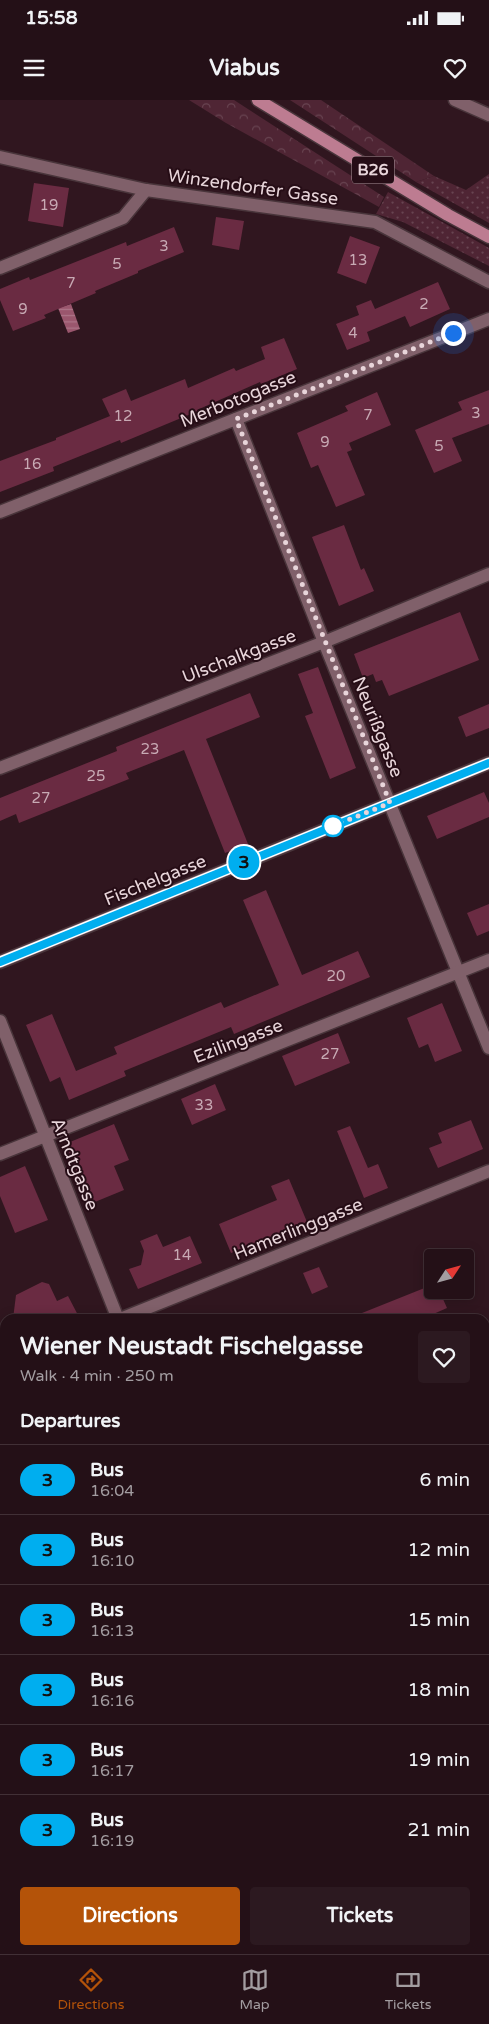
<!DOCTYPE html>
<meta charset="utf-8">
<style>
body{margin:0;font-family:"Varela Round",sans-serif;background:#2c1920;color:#f1f3f6;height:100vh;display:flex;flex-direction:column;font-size:19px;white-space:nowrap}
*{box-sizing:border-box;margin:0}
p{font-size:16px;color:#a39da1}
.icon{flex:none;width:28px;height:28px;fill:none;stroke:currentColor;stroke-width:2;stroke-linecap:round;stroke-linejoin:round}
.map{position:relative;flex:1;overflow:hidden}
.sheet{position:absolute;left:0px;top:1214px;width:490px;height:641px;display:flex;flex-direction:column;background:#241017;border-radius:15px 15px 0 0;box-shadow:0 2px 12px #0003,0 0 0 1px #413036}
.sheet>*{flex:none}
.badge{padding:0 10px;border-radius:16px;font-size:18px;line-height:32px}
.needle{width:32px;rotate:54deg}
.tools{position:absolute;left:424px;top:1149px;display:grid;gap:10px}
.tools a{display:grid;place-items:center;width:50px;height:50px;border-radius:5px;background:#241017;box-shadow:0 2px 12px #0003,0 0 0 1px #413036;font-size:25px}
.you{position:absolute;width:25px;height:25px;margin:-12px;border:4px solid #fff;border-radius:50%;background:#1a73e8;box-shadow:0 0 0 8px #1a73e833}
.map>.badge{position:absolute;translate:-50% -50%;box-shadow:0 0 0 2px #fff}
h2{padding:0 20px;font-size:19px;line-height:45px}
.round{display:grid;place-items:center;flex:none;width:52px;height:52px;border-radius:5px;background:#2c1920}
.summary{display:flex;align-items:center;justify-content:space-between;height:85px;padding:0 20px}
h1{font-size:24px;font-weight:700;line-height:38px}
.primary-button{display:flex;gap:10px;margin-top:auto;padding:10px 20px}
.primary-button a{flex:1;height:58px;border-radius:5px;background:#b45309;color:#fff;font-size:20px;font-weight:700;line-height:58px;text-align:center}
.primary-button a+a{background:#2c1920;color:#f1f3f6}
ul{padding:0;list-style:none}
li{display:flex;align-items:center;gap:15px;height:70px;padding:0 20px;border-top:1px solid #413036}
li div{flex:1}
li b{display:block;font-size:19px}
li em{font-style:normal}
li .badge{min-width:55px;font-weight:700;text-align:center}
.status{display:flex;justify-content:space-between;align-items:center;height:35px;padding:0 25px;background:#241017;direction:ltr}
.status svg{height:14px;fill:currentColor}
header{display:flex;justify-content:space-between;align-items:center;height:65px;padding:0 20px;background:#241017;font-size:22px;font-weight:700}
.tab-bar{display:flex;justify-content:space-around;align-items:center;height:70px;border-top:1px solid #413036;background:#241017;font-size:14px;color:#a39da1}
.tab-bar a{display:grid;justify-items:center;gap:2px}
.tab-bar .current{color:#b45309}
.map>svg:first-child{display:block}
.grass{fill:url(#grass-dots)}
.forest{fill:url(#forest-crowns)}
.water{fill:url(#water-rules)}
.building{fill:#6a2b42}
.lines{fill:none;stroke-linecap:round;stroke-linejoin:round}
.minor-casing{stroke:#49353b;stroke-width:15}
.major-casing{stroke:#49353b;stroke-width:15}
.minor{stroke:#80606a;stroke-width:12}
.major{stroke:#bd7c91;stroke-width:12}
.line-casing{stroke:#fff;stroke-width:11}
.line{stroke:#00aeef;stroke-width:8}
.walk{stroke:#e8d5da;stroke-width:5;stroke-dasharray:0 9}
.stop-dot{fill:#fff;stroke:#00aeef;stroke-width:2.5}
.labels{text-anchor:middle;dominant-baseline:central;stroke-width:4;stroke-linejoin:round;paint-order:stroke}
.number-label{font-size:15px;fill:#c8aab4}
.shield{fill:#260d16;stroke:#ae999f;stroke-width:1}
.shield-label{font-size:16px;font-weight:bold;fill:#e8d5da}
.street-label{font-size:18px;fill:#e8d5da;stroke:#260d16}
</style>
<div class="status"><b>15:58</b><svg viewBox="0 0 49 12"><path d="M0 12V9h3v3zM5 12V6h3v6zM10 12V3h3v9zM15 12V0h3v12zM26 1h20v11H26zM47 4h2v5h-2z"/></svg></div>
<header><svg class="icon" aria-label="menu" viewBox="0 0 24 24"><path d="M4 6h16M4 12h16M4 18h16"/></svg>Viabus<svg class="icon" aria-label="heart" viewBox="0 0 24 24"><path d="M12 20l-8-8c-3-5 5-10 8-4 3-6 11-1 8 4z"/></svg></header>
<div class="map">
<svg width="489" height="1854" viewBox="0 0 489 1854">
<defs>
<pattern id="grass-dots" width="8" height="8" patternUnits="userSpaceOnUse" patternTransform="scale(1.25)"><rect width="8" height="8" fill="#4f2534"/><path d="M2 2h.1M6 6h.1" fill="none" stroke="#684451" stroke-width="1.8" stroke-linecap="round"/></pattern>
<pattern id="forest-crowns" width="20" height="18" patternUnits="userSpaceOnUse" patternTransform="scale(1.25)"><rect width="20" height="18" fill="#4f2534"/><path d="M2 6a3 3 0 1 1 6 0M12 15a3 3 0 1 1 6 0" fill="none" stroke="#684451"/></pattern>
<pattern id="water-rules" width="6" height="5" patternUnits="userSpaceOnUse" patternTransform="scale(1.25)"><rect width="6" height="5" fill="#9a566d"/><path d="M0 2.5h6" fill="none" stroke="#ad7588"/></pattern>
</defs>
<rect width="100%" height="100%" fill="#30161f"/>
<g class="grass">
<polygon points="489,74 489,123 416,82 434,76 466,90"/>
<polygon points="388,92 489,148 489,166 403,122 376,114"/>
</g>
<g class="forest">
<polygon points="189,0 234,0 384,97 379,107 226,23"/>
<polygon points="290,0 321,0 434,76 416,82"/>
</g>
<polygon class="water" points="71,204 80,229 68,233 58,208"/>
<g class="building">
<polygon points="34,83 69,88 63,127 28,121"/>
<polygon points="216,117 244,121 239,150 212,145"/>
<polygon points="174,127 184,152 138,171 138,173 95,191 96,193 44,215 46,218 13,231 0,200 0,189 29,177 30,180 126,142 127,146"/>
<polygon points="350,136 380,147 366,184 337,173"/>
<polygon points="438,182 450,209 410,227 405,216 367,232 370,241 347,250 336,224 359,215 356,206 371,200 375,209"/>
<polygon points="284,238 297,269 261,284 260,282 197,310 198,311 121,343 120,340 53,367 54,371 0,392 0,361 56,340 56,338 110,316 102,299 126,289 131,301 185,279 188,288 234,268 236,271 265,259 261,247"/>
<polygon points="489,290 489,324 452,338 462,361 434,373 415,330 462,310 458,302"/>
<polygon points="377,292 391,325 349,343 352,350 347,352 365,395 336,407 318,365 311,368 297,333 348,311 345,306"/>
<polygon points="344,425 361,470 364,468 374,491 339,506 312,437"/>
<polygon points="460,512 479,560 389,596 382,580 376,582 373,574 363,578 354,554"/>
<polygon points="318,567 356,668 330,679 305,616 313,613 298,574"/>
<polygon points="250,593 260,617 206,639 248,744 225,753 184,650 126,673 129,679 19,723 16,714 0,721 0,698 117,651 116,647"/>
<polygon points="489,604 489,628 466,637 458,617"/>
<polygon points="484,692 489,703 489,717 437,739 427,716"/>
<polygon points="266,790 302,875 358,851 370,877 234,934 231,927 124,971 126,976 69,1000 60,977 50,982 26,925 52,914 76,971 117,954 114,947 221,902 224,908 279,885 243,800"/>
<polygon points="489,804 489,831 477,836 467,813"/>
<polygon points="442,903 462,951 435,962 428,944 419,948 407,918"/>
<polygon points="338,933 350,963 295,986 282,956"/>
<polygon points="215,984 226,1010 192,1025 181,999"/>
<polygon points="471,1020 483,1049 438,1068 429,1048 442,1043 438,1033"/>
<polygon points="114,1024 129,1060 114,1066 124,1090 90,1104 67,1047 70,1042"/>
<polygon points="350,1026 368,1068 378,1064 388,1088 364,1098 337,1031"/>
<polygon points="25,1066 48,1120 15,1133 0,1096 0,1077"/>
<polygon points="289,1079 307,1122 231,1153 219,1124 277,1100 271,1086"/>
<polygon points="157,1134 163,1147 190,1136 202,1163 138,1189 129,1169 141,1165 144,1151 140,1141"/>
<polygon points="319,1167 328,1187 312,1194 303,1173"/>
<polygon points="42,1182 49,1184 57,1201 68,1196 80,1219 13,1219 16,1195"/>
<polygon points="432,1185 432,1190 439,1190 447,1208 422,1219 347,1219"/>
</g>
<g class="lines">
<defs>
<g id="minor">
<polyline points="455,0 489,15"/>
<polyline points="0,57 146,90 375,122 489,182"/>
<polyline points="0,168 123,118 146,90"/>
<polyline points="236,319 324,542 489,948"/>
<polyline points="0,412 489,219"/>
<polyline points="0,668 324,542 489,474"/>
<polyline points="0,862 489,663"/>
<polyline points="0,921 118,1219"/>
<polyline points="0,1054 489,860"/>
<polyline points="120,1219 489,1071"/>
<polyline points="0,1279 5,1276"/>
<polyline points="485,1311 489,1309"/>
<polyline points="0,1534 5,1534"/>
<polyline points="485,1549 489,1549"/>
</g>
<polyline id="major" points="258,0 448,115 489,137"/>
</defs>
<use href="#minor" class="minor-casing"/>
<use href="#major" class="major-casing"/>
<use href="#minor" class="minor"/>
<use href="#major" class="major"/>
</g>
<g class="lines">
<defs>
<polyline id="line" points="0,862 489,663"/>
</defs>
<use href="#line" class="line-casing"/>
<use href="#line" class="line"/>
<polyline class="walk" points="333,726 390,703 236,319 453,233"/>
</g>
<circle class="stop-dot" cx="333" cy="726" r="10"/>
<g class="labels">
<g class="number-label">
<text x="49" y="105">19</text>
<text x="164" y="146">3</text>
<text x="358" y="160">13</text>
<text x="117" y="164">5</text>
<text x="71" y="183">7</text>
<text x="424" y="204">2</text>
<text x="23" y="209">9</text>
<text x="353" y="233">4</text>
<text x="476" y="313">3</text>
<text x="368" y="315">7</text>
<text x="123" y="316">12</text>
<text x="325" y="342">9</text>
<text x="439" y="346">5</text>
<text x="32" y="364">16</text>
<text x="150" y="649">23</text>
<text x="96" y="676">25</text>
<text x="41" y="698">27</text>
<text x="336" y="876">20</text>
<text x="330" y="954">27</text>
<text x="204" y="1005">33</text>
<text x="182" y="1155">14</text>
</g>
<rect class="shield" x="352" y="56.5" width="42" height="27" rx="4"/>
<g class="shield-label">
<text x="373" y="70">B26</text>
</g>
<g class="street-label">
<text transform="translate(253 87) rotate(8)">Winzendorfer Gasse</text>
<text transform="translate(238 299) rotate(-22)">Merbotogasse</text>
<text transform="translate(239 556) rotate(-21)">Ulschalkgasse</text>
<text transform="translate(378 627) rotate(68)">Neurißgasse</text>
<text transform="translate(155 780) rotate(-22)">Fischelgasse</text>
<text transform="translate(238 941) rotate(-21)">Ezilingasse</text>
<text transform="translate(75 1064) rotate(68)">Arndtgasse</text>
<text transform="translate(298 1129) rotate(-22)">Hamerlinggasse</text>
</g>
</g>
</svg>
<div class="tools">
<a><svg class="needle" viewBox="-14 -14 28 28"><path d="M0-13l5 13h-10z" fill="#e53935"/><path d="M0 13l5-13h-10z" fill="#a39da1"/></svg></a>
</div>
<div class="you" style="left:453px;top:233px"></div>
<b class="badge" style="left:244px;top:762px;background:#00aeef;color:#111">3</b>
<section class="sheet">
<div class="summary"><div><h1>Wiener Neustadt Fischelgasse</h1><p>Walk · 4 min · 250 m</p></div><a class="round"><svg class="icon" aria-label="heart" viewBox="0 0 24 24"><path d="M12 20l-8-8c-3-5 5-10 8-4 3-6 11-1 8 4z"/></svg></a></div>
<h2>Departures</h2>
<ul>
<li><span class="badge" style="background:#00aeef;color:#111">3</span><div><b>Bus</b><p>16:04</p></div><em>6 min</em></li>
<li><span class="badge" style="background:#00aeef;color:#111">3</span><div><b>Bus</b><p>16:10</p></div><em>12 min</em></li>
<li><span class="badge" style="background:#00aeef;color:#111">3</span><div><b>Bus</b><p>16:13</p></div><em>15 min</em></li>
<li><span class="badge" style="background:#00aeef;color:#111">3</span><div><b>Bus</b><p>16:16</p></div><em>18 min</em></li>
<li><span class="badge" style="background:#00aeef;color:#111">3</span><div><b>Bus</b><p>16:17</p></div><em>19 min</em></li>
<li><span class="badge" style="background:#00aeef;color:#111">3</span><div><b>Bus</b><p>16:19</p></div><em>21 min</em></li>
</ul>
<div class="primary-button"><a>Directions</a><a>Tickets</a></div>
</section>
</div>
<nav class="tab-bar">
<a class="current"><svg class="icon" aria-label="directions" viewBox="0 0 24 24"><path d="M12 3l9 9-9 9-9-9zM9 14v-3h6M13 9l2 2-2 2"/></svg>Directions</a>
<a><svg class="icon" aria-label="map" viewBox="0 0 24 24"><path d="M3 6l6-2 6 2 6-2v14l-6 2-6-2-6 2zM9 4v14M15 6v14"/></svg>Map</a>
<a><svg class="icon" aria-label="tickets" viewBox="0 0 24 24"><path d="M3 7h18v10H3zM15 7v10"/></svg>Tickets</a>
</nav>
